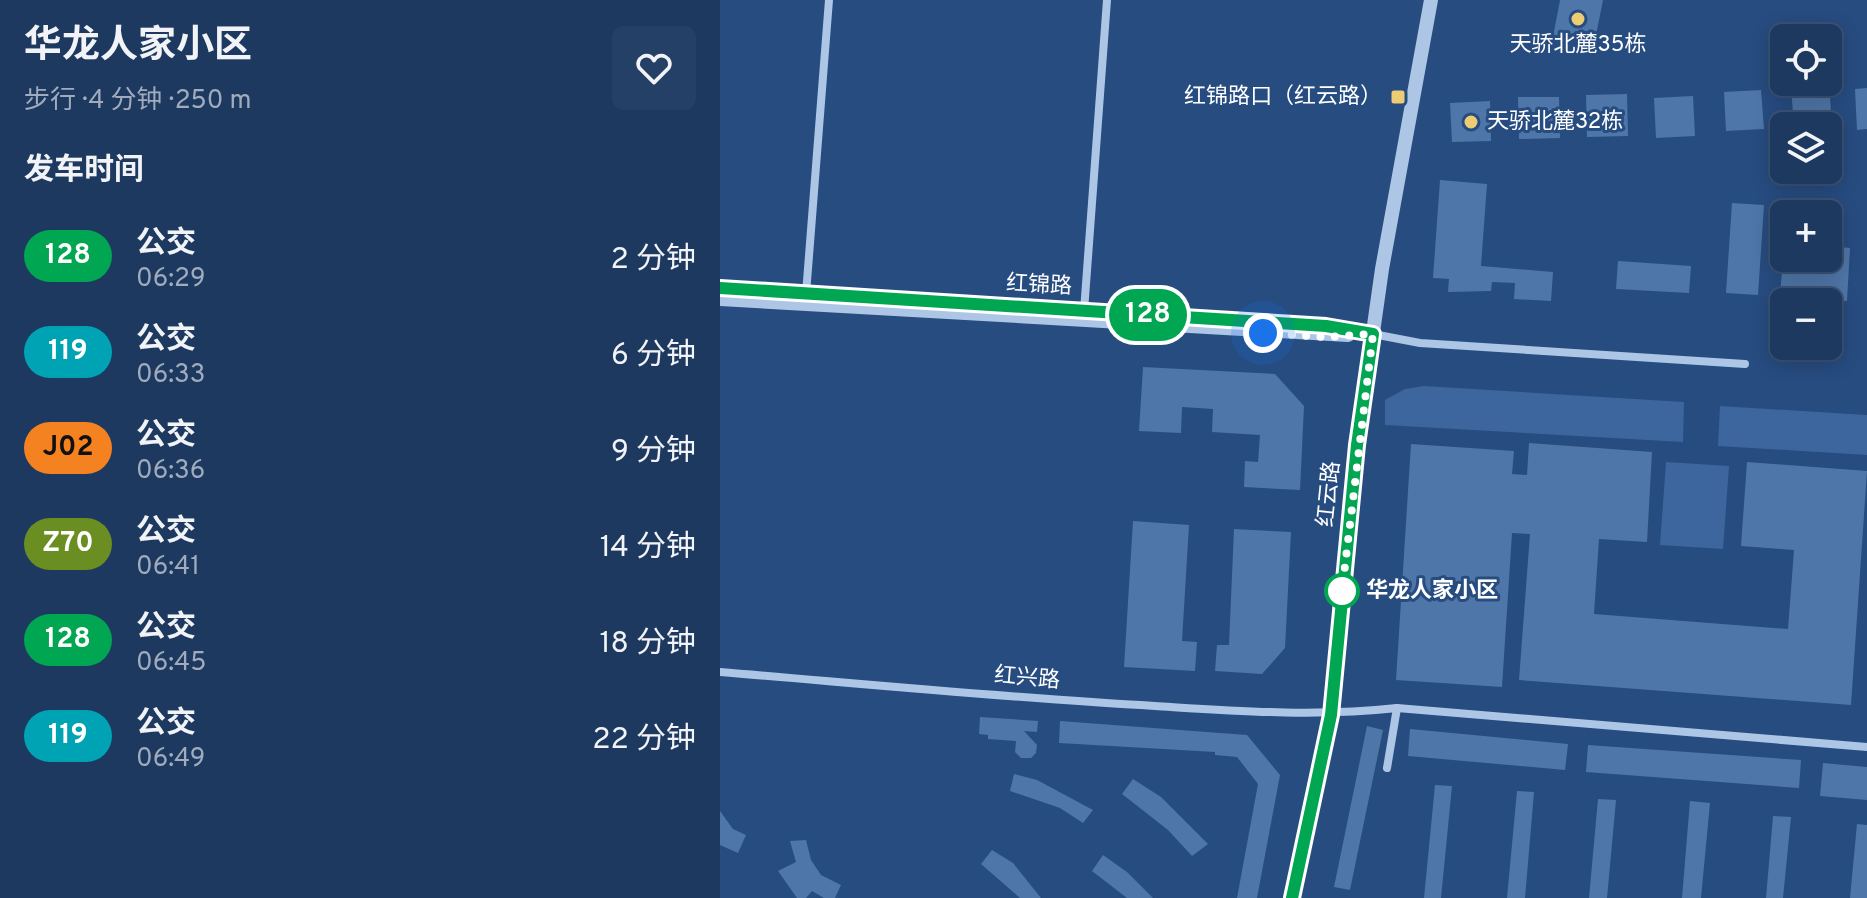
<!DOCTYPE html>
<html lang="zh">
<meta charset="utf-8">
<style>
body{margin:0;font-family:Overpass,"Noto Sans SC",sans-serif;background:#254066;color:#f1f3f6;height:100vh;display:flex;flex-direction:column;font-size:30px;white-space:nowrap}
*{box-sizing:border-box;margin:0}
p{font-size:26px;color:#a0acbd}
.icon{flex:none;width:44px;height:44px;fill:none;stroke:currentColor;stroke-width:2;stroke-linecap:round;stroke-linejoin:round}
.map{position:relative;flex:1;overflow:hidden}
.drawer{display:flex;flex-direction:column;background:#1d3960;width:720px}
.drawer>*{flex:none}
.badge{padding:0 16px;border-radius:26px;font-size:28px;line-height:52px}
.buttons{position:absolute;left:1050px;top:24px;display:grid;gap:16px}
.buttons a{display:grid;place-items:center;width:72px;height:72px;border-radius:12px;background:#1d3960;box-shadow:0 4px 20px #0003,0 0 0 2px #3b5375;font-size:40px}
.you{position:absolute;width:40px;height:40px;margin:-20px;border:6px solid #fff;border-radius:50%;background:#1a73e8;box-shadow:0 0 0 12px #1a73e833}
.map>.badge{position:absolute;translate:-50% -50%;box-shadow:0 0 0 4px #fff}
h2{padding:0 24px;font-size:30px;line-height:72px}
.round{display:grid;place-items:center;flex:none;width:84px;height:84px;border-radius:12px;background:#254066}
.summary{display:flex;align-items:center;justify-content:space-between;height:136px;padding:0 24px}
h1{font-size:38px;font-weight:700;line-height:60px}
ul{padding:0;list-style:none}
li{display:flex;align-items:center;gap:24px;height:96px;padding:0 24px}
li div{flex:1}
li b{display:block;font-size:30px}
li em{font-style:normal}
li .badge{min-width:88px;font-weight:700;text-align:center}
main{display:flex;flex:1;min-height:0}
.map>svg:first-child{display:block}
.green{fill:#3c669d}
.building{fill:#4f76a8}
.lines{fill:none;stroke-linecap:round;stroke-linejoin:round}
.minor{stroke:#aec6e6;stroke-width:8}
.tertiary{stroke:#aec6e6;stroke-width:14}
.line-casing{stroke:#fff;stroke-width:18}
.line{stroke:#00a651;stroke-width:12}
.walk{stroke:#fff;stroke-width:8;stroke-dasharray:0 14.4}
.poi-dot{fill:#eecc74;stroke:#274c80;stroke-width:3}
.stop-dot{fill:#fff;stroke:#00a651;stroke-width:4}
.labels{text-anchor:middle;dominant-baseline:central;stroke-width:6;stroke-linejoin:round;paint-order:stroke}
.poi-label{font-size:22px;fill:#fff;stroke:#274c80}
.street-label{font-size:22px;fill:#fff;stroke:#274c80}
.stop-label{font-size:22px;font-weight:bold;fill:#fff;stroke:#274c80;text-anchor:start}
</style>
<main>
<section class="drawer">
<div class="summary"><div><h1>华龙人家小区</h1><p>步行 · 4 分钟 · 250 m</p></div><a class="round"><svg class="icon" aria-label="heart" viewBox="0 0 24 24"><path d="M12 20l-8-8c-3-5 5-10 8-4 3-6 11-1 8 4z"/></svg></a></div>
<h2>发车时间</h2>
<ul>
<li><span class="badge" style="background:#00a651;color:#fff">128</span><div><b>公交</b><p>06:29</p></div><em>2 分钟</em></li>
<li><span class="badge" style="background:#00a3b4;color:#fff">119</span><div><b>公交</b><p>06:33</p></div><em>6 分钟</em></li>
<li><span class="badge" style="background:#f58220;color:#111">J02</span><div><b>公交</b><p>06:36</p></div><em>9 分钟</em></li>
<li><span class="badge" style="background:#6b8e23;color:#fff">Z70</span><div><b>公交</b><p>06:41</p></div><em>14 分钟</em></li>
<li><span class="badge" style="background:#00a651;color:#fff">128</span><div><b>公交</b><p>06:45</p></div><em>18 分钟</em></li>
<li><span class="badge" style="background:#00a3b4;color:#fff">119</span><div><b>公交</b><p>06:49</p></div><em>22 分钟</em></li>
</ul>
</section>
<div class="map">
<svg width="1147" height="898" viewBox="0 0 1147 898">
<rect width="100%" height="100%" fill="#274c80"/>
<g class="green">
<polygon points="704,386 964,402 963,442 665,425 665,400 685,389"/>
<polygon points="1000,406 1147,415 1147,455 998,446"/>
<polygon points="946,462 1009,466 1003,549 940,545"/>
</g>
<g class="building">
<polygon points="840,0 883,0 874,45 833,37"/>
<polygon points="1109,84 1112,125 1074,126 1071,87"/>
<polygon points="1147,88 1147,129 1137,130 1135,89"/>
<polygon points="1041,90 1044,129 1006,131 1004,92"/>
<polygon points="907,94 908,136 867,137 866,95"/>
<polygon points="973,96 975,136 936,138 934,98"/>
<polygon points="798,97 839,97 840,138 799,139"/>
<polygon points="770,101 771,141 732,142 730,103"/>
<polygon points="720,180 767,184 761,266 833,272 831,301 794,299 795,283 772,282 771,291 728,292 729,279 713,278"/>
<polygon points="1012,203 1044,205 1038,295 1006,293"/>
<polygon points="1108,246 1130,248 1127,301 1060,296 1063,258 1108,258"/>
<polygon points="898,261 971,266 969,293 896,289"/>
<polygon points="423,367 555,374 584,406 580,490 524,487 525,461 538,462 540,435 492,432 493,409 462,407 461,433 419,431"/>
<polygon points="809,443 932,452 927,542 879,539 874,614 1068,629 1074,550 1021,546 1027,462 1147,471 1131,705 799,680 810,534 792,533 782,687 676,680 691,444 794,451 792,474 807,475"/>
<polygon points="413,521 469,525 462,641 477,642 475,671 404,667"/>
<polygon points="514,529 571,532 565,648 542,674 495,671 497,645 509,645"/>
<polygon points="260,717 318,721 317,732 304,731 317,745 316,753 311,758 301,758 295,752 296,741 268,739 268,735 259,734"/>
<polygon points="340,721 527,735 560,775 537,898 517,898 538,784 517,757 495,755 495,752 339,743"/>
<polygon points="647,726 663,730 630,890 614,887"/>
<polygon points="690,729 848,744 845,770 688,756"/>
<polygon points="868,745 1081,760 1079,788 866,772"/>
<polygon points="1103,763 1147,767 1147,800 1100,796"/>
<polygon points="294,774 317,780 373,810 363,823 340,808 290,791"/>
<polygon points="413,779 441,797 488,844 472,856 448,830 402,794"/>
<polygon points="715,785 732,786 721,898 704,898"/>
<polygon points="797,791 814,792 805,898 787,898"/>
<polygon points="878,799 896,800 887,898 869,898"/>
<polygon points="970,801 990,803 981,898 962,898"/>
<polygon points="0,811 13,829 26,835 18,853 0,845"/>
<polygon points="1053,816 1071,817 1063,898 1046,898"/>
<polygon points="1137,824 1147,825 1147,898 1130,898"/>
<polygon points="86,840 91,860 101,875 121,885 115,898 104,898 92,891 86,898 77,898 58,871 76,862 70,841"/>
<polygon points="272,850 293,863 321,898 300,898 261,864"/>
<polygon points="383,855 407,872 433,898 407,898 372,871"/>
</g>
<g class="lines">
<g class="minor">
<polyline points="86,294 109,0"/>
<polyline points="364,311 387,0"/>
<polyline points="653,334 700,343 1025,364"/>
<path d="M0,672C145,684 290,698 435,706C517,711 595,717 677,708L1147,747"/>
<polyline points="667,768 677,708"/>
</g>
<g class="tertiary">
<polyline points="0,288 606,326 653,334"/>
<polyline points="0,299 628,335"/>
<polyline points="572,898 611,715 637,445 662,269 711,0"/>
</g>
</g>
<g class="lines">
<defs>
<polyline id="line" points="0,288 606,326 653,334 637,445 611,715 572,898"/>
</defs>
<use href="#line" class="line-casing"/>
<use href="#line" class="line"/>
<polyline class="walk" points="543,333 605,337 653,334 621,599 622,591"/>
</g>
<g class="poi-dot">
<circle cx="858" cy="19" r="8"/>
<rect x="670" y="89" width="16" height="16" rx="4"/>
<circle cx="751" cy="122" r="8"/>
</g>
<circle class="stop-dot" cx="622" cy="591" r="16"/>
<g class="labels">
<g class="poi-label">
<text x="858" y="45">天骄北麓35栋</text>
<text x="662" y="97" text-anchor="end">红锦路口（红云路）</text>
<text x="767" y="122" text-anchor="start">天骄北麓32栋</text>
</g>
<g class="street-label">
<text transform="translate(319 286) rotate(3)">红锦路</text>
<text transform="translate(610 494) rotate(-84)">红云路</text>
<text transform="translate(307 679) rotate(5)">红兴路</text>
</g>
<g class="stop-label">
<text x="646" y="591">华龙人家小区</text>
</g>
</g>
</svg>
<div class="buttons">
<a><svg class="icon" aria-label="locate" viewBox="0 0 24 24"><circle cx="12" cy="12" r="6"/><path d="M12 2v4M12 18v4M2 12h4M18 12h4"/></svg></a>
<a><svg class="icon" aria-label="layers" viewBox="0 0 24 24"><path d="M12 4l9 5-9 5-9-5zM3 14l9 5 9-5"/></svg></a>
<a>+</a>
<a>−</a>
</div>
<div class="you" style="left:543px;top:333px"></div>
<b class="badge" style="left:428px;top:315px;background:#00a651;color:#fff">128</b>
</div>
</main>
